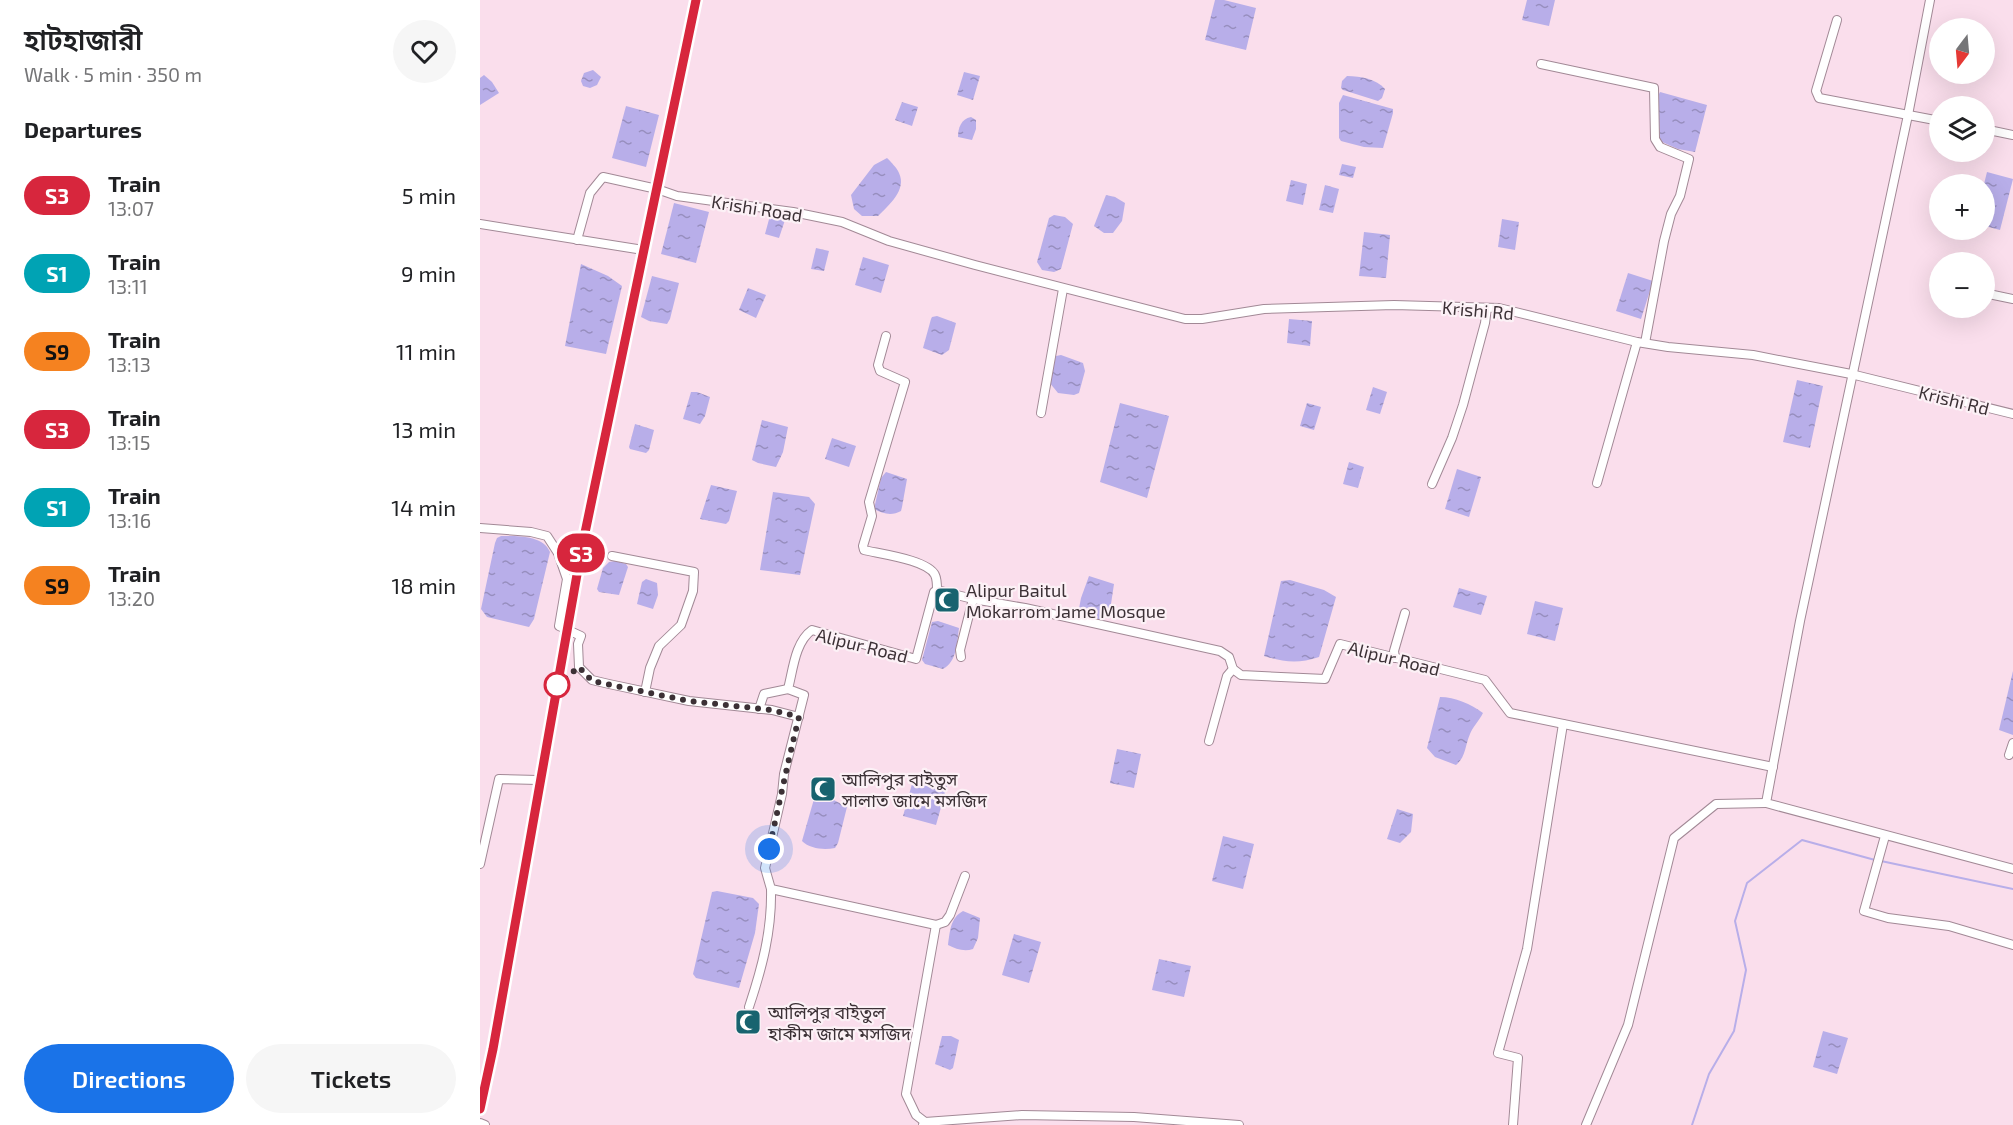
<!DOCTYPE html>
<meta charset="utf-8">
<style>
body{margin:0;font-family:"Exo 2","Noto Sans Bengali",sans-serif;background:#f6f6f6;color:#202124;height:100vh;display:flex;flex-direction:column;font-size:22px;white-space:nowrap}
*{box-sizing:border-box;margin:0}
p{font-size:20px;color:#757577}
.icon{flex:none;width:33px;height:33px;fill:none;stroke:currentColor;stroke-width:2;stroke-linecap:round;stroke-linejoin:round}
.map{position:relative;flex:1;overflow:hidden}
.drawer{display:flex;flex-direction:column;background:#fff;width:480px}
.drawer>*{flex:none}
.badge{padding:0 12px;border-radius:20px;font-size:21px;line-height:39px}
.needle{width:39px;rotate:196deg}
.buttons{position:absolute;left:1449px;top:18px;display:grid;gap:12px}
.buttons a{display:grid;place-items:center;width:66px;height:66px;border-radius:50%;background:#fff;box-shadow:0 6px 24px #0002;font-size:30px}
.you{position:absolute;width:30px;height:30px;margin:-15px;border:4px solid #fff;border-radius:50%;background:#1a73e8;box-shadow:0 0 0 9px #1a73e833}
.map>.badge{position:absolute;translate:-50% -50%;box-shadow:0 0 0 3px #fff}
h2{padding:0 24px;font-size:22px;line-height:54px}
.round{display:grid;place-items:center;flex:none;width:63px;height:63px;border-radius:32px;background:#f6f6f6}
.overview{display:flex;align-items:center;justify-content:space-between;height:102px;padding:0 24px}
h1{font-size:28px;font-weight:600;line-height:45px}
.cta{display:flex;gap:12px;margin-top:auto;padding:12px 24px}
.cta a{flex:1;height:69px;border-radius:36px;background:#1a73e8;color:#fff;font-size:24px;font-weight:600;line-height:69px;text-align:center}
.cta a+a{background:#f6f6f6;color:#202124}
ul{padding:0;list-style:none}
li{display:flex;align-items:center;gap:18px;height:78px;padding:0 24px}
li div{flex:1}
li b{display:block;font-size:22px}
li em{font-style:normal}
li .badge{min-width:66px;font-weight:700;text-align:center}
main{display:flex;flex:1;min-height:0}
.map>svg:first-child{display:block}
.water{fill:url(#water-ripples)}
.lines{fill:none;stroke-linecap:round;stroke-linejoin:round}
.stream{stroke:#b8aee9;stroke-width:2}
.street-casing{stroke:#a28996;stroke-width:10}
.street{stroke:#fff;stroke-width:8}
.rail-casing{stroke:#584a50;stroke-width:4.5}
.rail{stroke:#fcf1f6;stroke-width:2;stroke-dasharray:7;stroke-linecap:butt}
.line-casing{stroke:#fff;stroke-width:14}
.line{stroke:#d7263d;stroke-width:9}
.walk{stroke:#3c3136;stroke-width:6;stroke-dasharray:0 10.8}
.stop-dot{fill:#fff;stroke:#d7263d;stroke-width:3}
.labels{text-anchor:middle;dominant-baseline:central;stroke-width:4.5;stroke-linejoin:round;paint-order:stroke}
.street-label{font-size:18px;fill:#3c3136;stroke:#fcf1f6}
.poi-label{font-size:18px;fill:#3c3136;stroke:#fcf1f6;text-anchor:start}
</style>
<main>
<section class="drawer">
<div class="overview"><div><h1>হাটহাজারী</h1><p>Walk · 5 min · 350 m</p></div><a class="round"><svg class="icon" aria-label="heart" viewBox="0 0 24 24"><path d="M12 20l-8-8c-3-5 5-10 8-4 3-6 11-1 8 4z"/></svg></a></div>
<h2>Departures</h2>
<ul>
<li><span class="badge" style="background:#d7263d;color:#fff">S3</span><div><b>Train</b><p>13:07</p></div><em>5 min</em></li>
<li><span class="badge" style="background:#00a3b4;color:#fff">S1</span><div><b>Train</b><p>13:11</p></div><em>9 min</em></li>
<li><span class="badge" style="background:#f58220;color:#111">S9</span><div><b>Train</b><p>13:13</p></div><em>11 min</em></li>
<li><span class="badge" style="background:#d7263d;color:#fff">S3</span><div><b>Train</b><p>13:15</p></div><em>13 min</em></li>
<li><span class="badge" style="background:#00a3b4;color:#fff">S1</span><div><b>Train</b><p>13:16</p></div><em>14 min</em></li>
<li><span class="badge" style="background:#f58220;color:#111">S9</span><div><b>Train</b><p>13:20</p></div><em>18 min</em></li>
</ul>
<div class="cta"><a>Directions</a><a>Tickets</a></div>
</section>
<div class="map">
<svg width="1533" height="1125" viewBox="0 0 1533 1125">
<defs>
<pattern id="water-ripples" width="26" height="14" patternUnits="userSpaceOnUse" patternTransform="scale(1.5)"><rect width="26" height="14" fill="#b8aee9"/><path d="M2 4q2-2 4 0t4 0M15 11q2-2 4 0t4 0" fill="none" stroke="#978ebe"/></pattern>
</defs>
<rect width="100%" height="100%" fill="#fadeec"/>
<g class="water">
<polygon points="735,0 744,0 776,8 766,50 725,40"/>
<polygon points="1047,0 1075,0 1069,26 1042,20"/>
<polygon points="113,70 121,77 117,85 110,88 103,86 101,81 104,73"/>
<polygon points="484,72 500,76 493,100 477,95"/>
<polygon points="4,75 12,82 19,93 0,105 0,78"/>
<path d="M867,76C881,76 896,79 905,89L902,98L898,101L863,90L861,88L862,81Z"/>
<polygon points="1180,92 1227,105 1215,152 1198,149 1180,141 1178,96"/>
<polygon points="863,95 913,109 913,113 903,148 884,147 861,141 859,138 859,103"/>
<polygon points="422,102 438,107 432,126 415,120"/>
<polygon points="146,106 179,115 166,167 132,158"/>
<path d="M491,117L496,120V129L492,140L478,137C478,128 481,119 491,117Z"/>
<path d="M407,158C411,162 417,168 419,173C427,190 409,205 398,216H382L374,209L371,195L394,165Z"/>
<polygon points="862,164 876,167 873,178 859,175"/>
<polygon points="1507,172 1533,179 1520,230 1505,226 1504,184"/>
<polygon points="811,180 827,184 823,205 806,201"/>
<polygon points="845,185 859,189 853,213 839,210"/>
<polygon points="626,195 635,197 645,203 642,221 633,233 624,233 614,226"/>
<polygon points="194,203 229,212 216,263 181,254"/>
<polygon points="291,212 306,217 299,238 285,234"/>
<polygon points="574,215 585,217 593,224 581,269 574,272 562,270 557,262 569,218"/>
<polygon points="1022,219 1039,222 1035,250 1018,247"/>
<polygon points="884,232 910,235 906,278 879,276"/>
<polygon points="336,248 349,251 344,271 331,269"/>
<polygon points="383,257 409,265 401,293 375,285"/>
<polygon points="101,264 128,276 142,286 126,354 85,346"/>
<polygon points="1148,273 1173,281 1161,319 1136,311"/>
<polygon points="172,276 199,283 190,319 187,324 169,321 161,317"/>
<polygon points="268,288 286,295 276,318 259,310"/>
<polygon points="457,316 476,323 469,350 462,355 443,348 451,319 452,317"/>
<polygon points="809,319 832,321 830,346 807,343"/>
<polygon points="581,355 603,363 605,371 599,393 594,395 578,393 569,382 576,356"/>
<polygon points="1317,380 1343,386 1330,448 1303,442"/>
<polygon points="893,387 907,392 900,414 886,410"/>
<polygon points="211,392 217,392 230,397 225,416 220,424 203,419"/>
<polygon points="640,403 689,416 667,498 620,482"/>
<polygon points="827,403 841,407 834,430 820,426"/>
<polygon points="282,420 308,427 303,452 296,467 278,463 272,460"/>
<polygon points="155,424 174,430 169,450 166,453 150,449 149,447"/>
<polygon points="352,438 376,446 369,467 345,459"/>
<polygon points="869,462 884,467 878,488 863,484"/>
<polygon points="977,469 1001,477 989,517 965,509"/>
<path d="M406,472L427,479L422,507L421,511C412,516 403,514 394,509L401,478Z"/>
<polygon points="231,485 257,491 249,521 246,524 220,519"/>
<polygon points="293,492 329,497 335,504 320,575 280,570"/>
<path d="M21,536C37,536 63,535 70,552L54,619L49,627L7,617L1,609L15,543L17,538Z"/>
<polygon points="135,561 146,564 148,567 139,595 119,592 117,589 123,568 129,562"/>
<polygon points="609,576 634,584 631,604 622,624 598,614 601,598"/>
<polygon points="166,579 177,583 178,595 173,609 157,604 162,582"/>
<path d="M810,580L844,590L856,597L839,657C818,664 804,662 784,656L801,581Z"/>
<polygon points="979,588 1007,596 1001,615 973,607"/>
<polygon points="1055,601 1083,608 1075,641 1047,634"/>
<path d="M458,621L479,628C477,642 477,662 463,669L445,664L442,660L452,622Z"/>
<polygon points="1533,671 1533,735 1519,730"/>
<path d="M960,697C975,697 991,704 1003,713C999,721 992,728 990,734C985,745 986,757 976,765L955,757L947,748Z"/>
<polygon points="637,749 661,754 654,788 630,783"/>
<polygon points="434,777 467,786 456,825 423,816"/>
<path d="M339,796L352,799L367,807L358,843L355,848C344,850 330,849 322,841L334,799Z"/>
<polygon points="917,809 933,814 931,832 920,843 907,839"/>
<polygon points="743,836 774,844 763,889 732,881"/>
<polygon points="237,891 273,898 279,904 275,933 259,988 216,978 213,974 232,892"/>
<path d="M483,911L500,918L498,938L493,949C484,952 476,949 468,945C470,932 470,918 483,911Z"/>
<polygon points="534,934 561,942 549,983 522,975"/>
<polygon points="679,959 711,966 704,997 672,990"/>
<polygon points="1343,1031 1368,1038 1357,1074 1333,1067"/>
<polygon points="462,1036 471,1036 479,1040 473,1068 470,1070 455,1064"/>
</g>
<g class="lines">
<g class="stream">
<polyline points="1401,861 1533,889"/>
<polyline points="1212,1125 1229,1074 1254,1031 1266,970 1255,921 1267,883 1322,840 1395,860"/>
</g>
<defs>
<g id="street">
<polyline points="1450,0 1428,115 1320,621 1286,803 1533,869"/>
<polyline points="1357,20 1336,91 1339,98 1460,121"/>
<polyline points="1061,64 1174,88 1175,139 1180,147 1209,159 1200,196 1191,214 1184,241 1165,343"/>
<polyline points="1504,129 1533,135"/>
<polyline points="0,224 157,249"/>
<polyline points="97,240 110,193 123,177 177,189 197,196 313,212 362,222 409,241 495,265 705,319 722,319 784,309 914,305 1019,308 1157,342 1188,347 1273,355 1371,374 1533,414"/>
<polyline points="1504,293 1533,299"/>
<path d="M406,336L398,365L400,371L425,382L389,502L392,516L383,546L384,550C401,554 448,560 455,575C457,579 457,585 457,590"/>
<polyline points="561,413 583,289"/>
<polyline points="1117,483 1157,342"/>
<polyline points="952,484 972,438 983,405 1005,323 1007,308"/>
<polyline points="0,528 51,532 67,536 78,553 87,579 79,626 101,636 98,644 99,667 112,680 129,684 209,701 292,710 319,717"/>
<polyline points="132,556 214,572 213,591 201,625 179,646 170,668 165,692"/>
<polyline points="481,657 480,650 493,599"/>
<polyline points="915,658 914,651 925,613"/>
<polyline points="279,709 284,694 308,689"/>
<polyline points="729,741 747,676 753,669"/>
<polyline points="1529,755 1533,743"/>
<polyline points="1405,836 1384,911 1408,918 1469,926 1533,945"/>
<polyline points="0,864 19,779 58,780"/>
<polyline points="456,925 465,922 470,915 485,876"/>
<path d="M269,1007C282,968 292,931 291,889"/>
<path d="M445,1122L436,1115L426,1094L456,925L291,889L285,868L302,794L304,774L324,695L308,689C313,670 315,642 332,630L436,659L454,592L457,590L493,599L545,608L740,651L749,657L753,669L761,675L845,679L860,644L1005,680L1030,713L1293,767"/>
<polyline points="0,1123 5,1125"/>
<polyline points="443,1125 445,1122 542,1115 654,1117 759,1125"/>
<polyline points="1033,1125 1038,1058 1018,1053 1047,949 1083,724"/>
<polyline points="1106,1125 1148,1025 1194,838 1236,804 1286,803"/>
</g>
</defs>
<use href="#street" class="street-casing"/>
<use href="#street" class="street"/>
<defs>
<polyline id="rail" points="0,1109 18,1019 101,552 216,0"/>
</defs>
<use href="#rail" class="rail-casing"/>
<use href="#rail" class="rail"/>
</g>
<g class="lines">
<defs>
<polyline id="line" points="0,1109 13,1049 101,552 216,0"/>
</defs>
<use href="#line" class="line-casing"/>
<use href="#line" class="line"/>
<path class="walk" d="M77,685L99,667L112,681L209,701L292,710L319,717C308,761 299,805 289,849"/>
</g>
<defs>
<symbol id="mosque-square" viewBox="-11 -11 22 22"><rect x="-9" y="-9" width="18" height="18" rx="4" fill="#18636f" stroke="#fcf1f6"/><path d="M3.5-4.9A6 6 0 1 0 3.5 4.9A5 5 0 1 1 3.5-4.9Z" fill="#fff"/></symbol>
</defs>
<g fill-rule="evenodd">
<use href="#mosque-square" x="452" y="585" width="30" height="30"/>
<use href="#mosque-square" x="328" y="774" width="30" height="30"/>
<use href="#mosque-square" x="253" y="1007" width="30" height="30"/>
</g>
<circle class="stop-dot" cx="77" cy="685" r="12"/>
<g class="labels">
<g class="street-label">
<text transform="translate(277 208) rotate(9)">Krishi Road</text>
<text transform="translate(998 310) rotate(5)">Krishi Rd</text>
<text transform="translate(1474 400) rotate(14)">Krishi Rd</text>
<text transform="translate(382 645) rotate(14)">Alipur Road</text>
<text transform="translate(914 658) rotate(14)">Alipur Road</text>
</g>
<g class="poi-label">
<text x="486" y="590">Alipur Baitul<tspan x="486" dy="21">Mokarrom Jame Mosque</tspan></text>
<text x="362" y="779">আলিপুর বাইতুস<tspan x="362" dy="21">সালাত জামে মসজিদ</tspan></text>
<text x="288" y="1012">আলিপুর বাইতুল<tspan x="288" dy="21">হাকীম জামে মসজিদ</tspan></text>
</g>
</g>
</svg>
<div class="buttons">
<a><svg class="needle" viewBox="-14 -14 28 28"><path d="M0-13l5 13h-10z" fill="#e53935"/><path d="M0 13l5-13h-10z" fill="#757577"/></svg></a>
<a><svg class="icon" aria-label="layers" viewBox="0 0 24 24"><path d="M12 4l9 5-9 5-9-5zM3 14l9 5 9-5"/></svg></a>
<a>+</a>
<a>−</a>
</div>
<div class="you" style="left:289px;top:849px"></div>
<b class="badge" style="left:101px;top:553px;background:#d7263d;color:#fff">S3</b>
</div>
</main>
